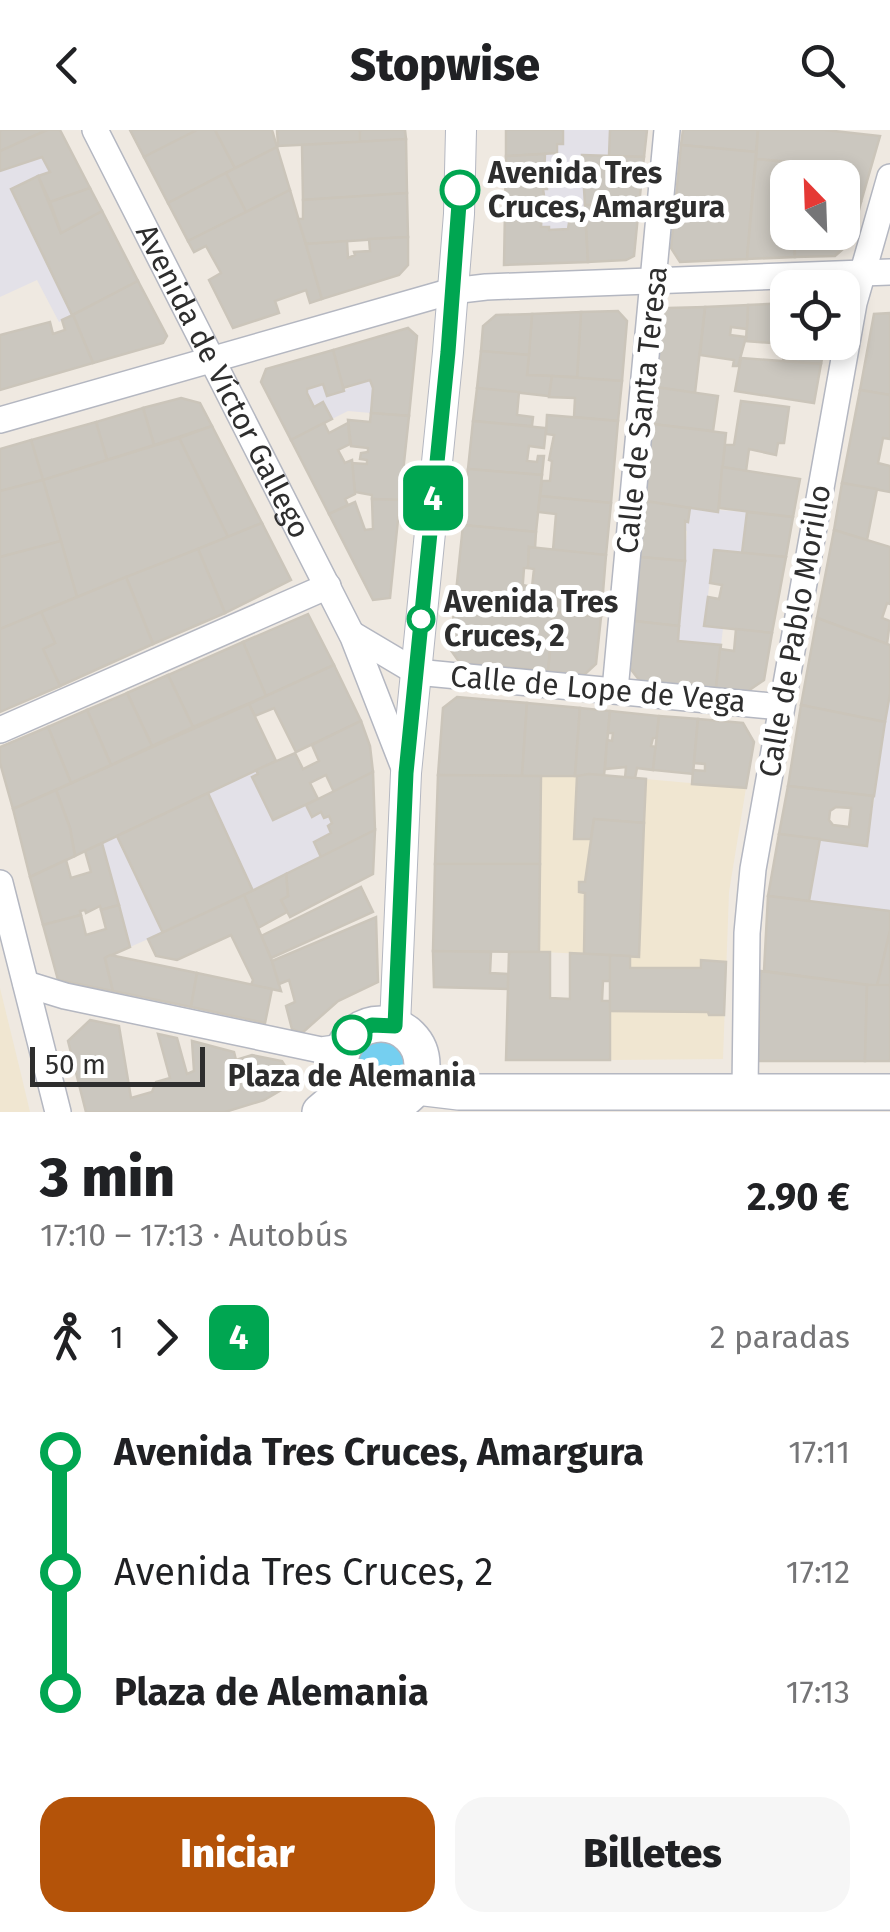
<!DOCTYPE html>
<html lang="es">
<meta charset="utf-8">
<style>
body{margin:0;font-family:"Fira Sans",sans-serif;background:#f6f6f6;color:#202124;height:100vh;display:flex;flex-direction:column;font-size:38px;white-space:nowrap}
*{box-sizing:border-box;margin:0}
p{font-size:32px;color:#757577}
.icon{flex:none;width:55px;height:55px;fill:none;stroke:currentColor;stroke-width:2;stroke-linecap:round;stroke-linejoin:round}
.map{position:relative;height:982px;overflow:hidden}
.sheet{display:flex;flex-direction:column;background:#fff;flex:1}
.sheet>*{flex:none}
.badge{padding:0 20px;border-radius:15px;font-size:35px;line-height:65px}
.needle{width:65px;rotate:337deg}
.fabs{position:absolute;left:770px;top:30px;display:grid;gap:20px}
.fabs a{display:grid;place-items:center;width:90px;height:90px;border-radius:20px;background:#fff;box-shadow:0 5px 15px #0003;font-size:50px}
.scale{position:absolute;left:30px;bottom:25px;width:175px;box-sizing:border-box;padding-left:10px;border:5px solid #2e2e2e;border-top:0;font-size:28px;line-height:35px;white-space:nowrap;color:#2e2e2e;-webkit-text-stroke:8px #fff;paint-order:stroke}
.map>.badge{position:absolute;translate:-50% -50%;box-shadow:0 0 0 5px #fff}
.legs{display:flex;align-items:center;gap:15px;height:110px;padding:0 40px;font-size:32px}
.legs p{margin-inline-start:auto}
.head{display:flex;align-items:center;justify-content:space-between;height:170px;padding:0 40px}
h1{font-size:55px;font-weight:800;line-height:75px}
.cta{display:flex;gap:20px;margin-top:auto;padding:20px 40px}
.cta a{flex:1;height:115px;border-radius:30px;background:#b45309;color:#fff;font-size:40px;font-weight:800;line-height:115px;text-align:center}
.cta a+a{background:#f6f6f6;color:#202124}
ul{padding:0 40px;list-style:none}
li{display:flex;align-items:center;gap:35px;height:120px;font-size:38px}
li i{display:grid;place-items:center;width:15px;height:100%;margin:0 12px;background:currentColor}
li i::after{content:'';width:25px;height:25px;margin:-12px;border:8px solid;border-radius:50%;background:#fff}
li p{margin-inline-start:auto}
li:first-child i{background:linear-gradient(#0000 50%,currentColor 0)}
li:last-child i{background:linear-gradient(currentColor 50%,#0000 0)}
header{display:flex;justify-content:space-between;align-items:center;height:130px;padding:0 40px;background:#fff;font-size:45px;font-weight:800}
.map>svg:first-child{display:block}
.industrial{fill:#e3e1e8}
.education{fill:#f0e6d1}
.water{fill:#75cff0}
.building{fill:#cbc7bf;stroke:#cbc5ba;stroke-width:2.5;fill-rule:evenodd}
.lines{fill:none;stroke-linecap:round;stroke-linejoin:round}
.minor-casing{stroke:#b4b7c1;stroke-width:28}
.tertiary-casing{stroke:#b4b7c1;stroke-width:32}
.secondary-casing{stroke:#b4b7c1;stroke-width:38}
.minor{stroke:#fff;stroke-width:25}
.tertiary{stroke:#fff;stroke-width:30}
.secondary{stroke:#fff;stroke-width:35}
.line-1-casing{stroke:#fff;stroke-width:22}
.line-1{stroke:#00a651;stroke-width:15}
.stop-1-dot{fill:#fff;stroke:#00a651;stroke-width:5}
.labels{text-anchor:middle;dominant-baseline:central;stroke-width:10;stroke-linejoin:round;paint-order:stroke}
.stop-label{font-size:30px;font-weight:bold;fill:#2e2e2e;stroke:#fff;text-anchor:start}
.street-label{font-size:30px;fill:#2e2e2e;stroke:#fff}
</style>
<header><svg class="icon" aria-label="back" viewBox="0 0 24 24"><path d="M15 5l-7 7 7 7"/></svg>Stopwise<svg class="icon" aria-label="search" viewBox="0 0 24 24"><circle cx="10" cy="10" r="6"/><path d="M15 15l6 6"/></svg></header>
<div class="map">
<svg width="890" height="982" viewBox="0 0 890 982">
<rect width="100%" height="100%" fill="#efe9e1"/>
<g class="industrial">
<polygon points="563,0 610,0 609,26 582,26 585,81 571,82 568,99 549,100 548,97 541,97 542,79 546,79 543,59 547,59 547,49 544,49 545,24 563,13"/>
<polygon points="42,27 50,42 11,59 72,185 59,192 37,150 0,167 0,41"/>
<polygon points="370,250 373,258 371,283 348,281 332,289 323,273 314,277 307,263 307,259 323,254 328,266"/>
<polygon points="690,378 747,382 742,423 714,420 704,495 723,498 721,515 678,511 687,401 685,400 685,391 688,391"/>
<polygon points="890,564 890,781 809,771 820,709 867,715"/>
<polygon points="256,640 258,644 253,648 273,689 306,675 312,686 321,682 324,688 329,686 332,693 328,696 331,703 321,727 253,761 208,663"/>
<polygon points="117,706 162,803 130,817 102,713"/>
</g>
<g class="education">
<polygon points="589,644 746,658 729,762 723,929 610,930 610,825 539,822 541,646"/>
<polygon points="0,858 21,944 30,982 0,982"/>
</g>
<circle class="water" cx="381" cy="932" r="24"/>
<g class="building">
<polygon points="0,0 47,0 0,21"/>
<polygon points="47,0 60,0 90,58 50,72 38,46 50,42 42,27 0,41 0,21"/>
<polygon points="130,0 195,0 196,1 144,27"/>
<polygon points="215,0 235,38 168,73 144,27 197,0"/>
<polygon points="215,0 272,0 277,17 235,38"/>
<polygon points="277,0 360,0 360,12 278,16"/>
<polygon points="360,0 405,0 406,9 360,12"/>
<polygon points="506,0 563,0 563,14 557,14 557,23 506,26"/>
<polygon points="610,0 647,0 644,27 609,26"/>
<polygon points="683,0 758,0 756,22 681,15"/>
<polygon points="758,0 825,0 880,6 861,72 842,67 842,48 818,48 820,39 803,37 804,33 756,29"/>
<polygon points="406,9 407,63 303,70 302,15"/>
<polygon points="681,15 756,22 747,129 680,132 671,118"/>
<polygon points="277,17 290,60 246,82 226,43"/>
<polygon points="545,24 544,49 547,49 547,59 543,59 546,79 542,79 541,97 549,97 549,100 568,99 571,81 585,81 588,132 504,135 506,26"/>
<polygon points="582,25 644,27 639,75 585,75"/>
<polygon points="756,29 795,33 793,48 788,48 788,102 794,102 795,127 747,129"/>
<polygon points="226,43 246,82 188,111 168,73"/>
<polygon points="38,46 61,103 102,81 138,151 72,185 11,59"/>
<polygon points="90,58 102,81 61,103 50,72"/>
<polygon points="290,60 322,169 310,173 306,160 275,171 279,183 233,198 209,150 221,143 206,116 194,122 188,111"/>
<polygon points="407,63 408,107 306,114 298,89 303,89 303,70"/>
<polygon points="842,67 861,72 851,112 835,126 795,127 794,102 842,102"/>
<polygon points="585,75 639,75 634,126 626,130 588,132"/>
<polygon points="408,107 408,135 399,145 322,169 306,114 347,111 348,128 355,125 354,122 370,121 369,109"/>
<polygon points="138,151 167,206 163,213 93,233 73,185"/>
<polygon points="788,173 785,214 746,211 748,175"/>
<polygon points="748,175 747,199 731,197 730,205 746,207 738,236 733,236 734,230 700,225 705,177"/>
<polygon points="705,177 695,263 655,257 662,184 668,178"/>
<polygon points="618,181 627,191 622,251 577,248 581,182"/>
<polygon points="581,182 577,247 527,245 532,184"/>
<polygon points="890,183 890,265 860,260 874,184"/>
<polygon points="532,184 529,225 481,221 483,196 496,185"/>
<polygon points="73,185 93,233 0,260 0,205 50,192 53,204 65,200 62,190"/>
<polygon points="408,198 417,206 409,286 371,283 373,258 370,250 343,258 333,220"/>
<polygon points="788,200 788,212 825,212 821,234 783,231"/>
<polygon points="333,220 344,261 327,266 323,254 307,259 307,263 314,277 323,272 332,289 291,310 261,252 266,239"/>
<polygon points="481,221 529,225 527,245 552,246 549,266 477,258"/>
<polygon points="741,228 821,234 814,273 735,261"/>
<polygon points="552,246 622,251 618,291 574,287 575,268 549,267"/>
<polygon points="655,257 718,266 713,301 652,294"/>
<polygon points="477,258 519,262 517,285 533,287 532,296 473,291"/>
<polygon points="860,260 890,265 890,309 883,308 878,333 890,336 890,362 842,353"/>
<polygon points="181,268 200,273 212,296 154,315 143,278"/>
<polygon points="741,271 789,277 784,313 778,313 776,325 749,319 746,341 722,337 725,315 734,315"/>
<polygon points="143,278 154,315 107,330 96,292"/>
<polygon points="371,283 409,286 400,370 372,369 372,365 355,362 352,333 367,334 367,330 360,329 361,323 368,322 368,318 351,316 348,290 370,292"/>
<polygon points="547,285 618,291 611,373 540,366 542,351 550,351 552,331 549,330 554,305 546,304"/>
<polygon points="473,291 546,298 544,318 529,316 527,331 537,332 538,326 544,326 542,345 468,339"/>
<polygon points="96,292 107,330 43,350 31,310"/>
<polygon points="324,293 329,303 348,293 350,314 338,320 345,333 352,330 355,364 345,369 348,375 329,384 291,310"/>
<polygon points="652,294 726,303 718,382 645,371"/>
<polygon points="212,296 262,393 228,407 179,308"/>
<polygon points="179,308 228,407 77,467 43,350"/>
<polygon points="31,310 43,350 0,361 0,319"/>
<polygon points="722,337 800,349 793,387 719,378"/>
<polygon points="468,339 542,345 536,402 463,395"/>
<polygon points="43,350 61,411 0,427 0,361"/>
<polygon points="842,353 877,359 867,410 834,400"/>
<polygon points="540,366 611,373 606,425 553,420 556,384 538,382"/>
<polygon points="372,369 400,370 390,468 373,470 329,384 355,372 365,400 373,399"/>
<polygon points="645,371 690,378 688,392 685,391 685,431 640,427"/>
<polygon points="747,382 793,387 786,427 742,423"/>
<polygon points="262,393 291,450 225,483 198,419"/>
<polygon points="463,395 536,402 535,418 529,417 528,438 524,438 521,479 455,472"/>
<polygon points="834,400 890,417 890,474 887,473 882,488 890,491 887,514 817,488"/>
<polygon points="61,411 77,467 0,499 0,427"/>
<polygon points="529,417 606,425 601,487 521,479 523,455 532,457 534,439 528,438"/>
<polygon points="198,419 225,483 153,514 126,447"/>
<polygon points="714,420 786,427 772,503 704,496 708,467 719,469 722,455 710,453"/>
<polygon points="640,427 685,431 679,496 634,491"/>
<polygon points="126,447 153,514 60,556 43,519 55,513 41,482"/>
<polygon points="455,472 554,482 548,541 460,533 450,519"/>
<polygon points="41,482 55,513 43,519 60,556 0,582 0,499"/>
<polygon points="554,482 601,487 596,534 584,545 548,541"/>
<polygon points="308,484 334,535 266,566 243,512"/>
<polygon points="817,488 890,515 890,564 885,592 801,575"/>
<polygon points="634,491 679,496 678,511 721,515 716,558 640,551 630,538"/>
<polygon points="736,499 772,503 764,550 748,561 716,558 720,519 734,521"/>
<polygon points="243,512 266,566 193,597 168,545"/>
<polygon points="334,535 361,591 296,622 274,578 255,586 249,574"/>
<polygon points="168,545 193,597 152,616 127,563"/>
<polygon points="127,563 152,616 111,635 87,580"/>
<polygon points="457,567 527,573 522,646 438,645 443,578"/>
<polygon points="527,573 580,578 575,646 522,646"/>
<polygon points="249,574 276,631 75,726 70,698 56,660"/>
<polygon points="801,575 885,592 874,666 788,656"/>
<polygon points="580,578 610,581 604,646 575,646"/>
<polygon points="87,580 111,635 71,653 48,597"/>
<polygon points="610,581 659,586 657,608 653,608 651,616 656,617 653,640 637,638 635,648 625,648 626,637 605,639 607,610 612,611 613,603 608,603"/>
<polygon points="659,586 698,589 693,644 653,640"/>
<polygon points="698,589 743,593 754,612 746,658 692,654 693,640 705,641 705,634 694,633"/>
<polygon points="361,591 370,616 373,642 334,662 326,645 310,653 318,669 273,690 252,647 258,644 256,640 295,623 303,639 319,631 312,615"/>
<polygon points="48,597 71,653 13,679 0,633 0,617"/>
<polygon points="373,642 375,700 321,727 314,712 331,703 328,696 332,693 329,686 324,688 321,682 312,687 306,675"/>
<polygon points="589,644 646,649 644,693 594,689 591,709 574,709 577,646"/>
<polygon points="438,645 541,646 540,734 435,734"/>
<path d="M788,656L873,666L867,716L779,704ZM836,677L851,678L849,697L833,695L829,690L830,681Z"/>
<polygon points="56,660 70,698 75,726 30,747 13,679"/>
<polygon points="208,663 253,761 163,803 117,706"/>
<polygon points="594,689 644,693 639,827 584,824 585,763 579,762 579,752 585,752"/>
<polygon points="375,700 373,744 290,787 281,770 288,766 286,744"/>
<polygon points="779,704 820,709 809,771 768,766"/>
<polygon points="102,713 119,775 101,780 100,776 86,783 85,780 80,781 81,785 43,795 30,747 66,730 71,748 91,742 85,721"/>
<polygon points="435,734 540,734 539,822 433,821"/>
<polygon points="286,744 288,766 281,770 287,782 258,798 244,765"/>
<polygon points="361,757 373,782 271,828 261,806"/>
<polygon points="244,765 272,831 281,861 251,855 253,850 231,805 177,830 156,826 148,809"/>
<polygon points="768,766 890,781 890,801 877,856 764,841"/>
<polygon points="119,775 130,817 105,828 113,861 58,850 43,795 81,785 86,805 106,799 101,780"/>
<polygon points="376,787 378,852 338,871 302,903 292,899 286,876 295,872 289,850 279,854 272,831"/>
<polygon points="890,801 890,855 877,856"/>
<polygon points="433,821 491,822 490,843 508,844 508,859 434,857"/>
<polygon points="509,822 550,822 550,868 570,869 570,823 610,825 610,851 603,851 602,871 610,871 610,930 506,930"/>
<polygon points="110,825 197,843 191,877 113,861 105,828"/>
<polygon points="610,825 630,826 630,838 701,838 701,830 726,832 724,885 709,885 708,882 610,881"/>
<polygon points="761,841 867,855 865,931 758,931"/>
<polygon points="197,843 272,859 265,893 191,877"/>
<polygon points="867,855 890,855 890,931 865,931"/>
<polygon points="90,890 119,896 131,968 152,962 156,952 170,948 158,904 177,908 187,944 194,941 192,911 234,922 236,930 252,925 282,931 287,939 288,956 264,970 225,982 86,982 68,911"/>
</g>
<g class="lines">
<defs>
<g id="minor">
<path id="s1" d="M95,0L353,507L406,643"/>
<polyline points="0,290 452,161 486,157 890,142"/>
<polyline points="352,504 416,542 781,577"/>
<polyline points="615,560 667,0"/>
<polyline points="0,600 328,456"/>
<polyline points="0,753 58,982"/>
<polyline points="26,854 65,866 321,920 343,917"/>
<polyline points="745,960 747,803 753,739 854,173 890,47"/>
<polyline points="381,982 387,975"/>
</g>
<polyline id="tertiary" points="395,895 406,643 448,222 459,84 461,0"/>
<g id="secondary">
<circle cx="381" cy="935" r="41"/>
<polyline points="417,957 459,962 890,962"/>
<polyline points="320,982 347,959"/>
</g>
</defs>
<use href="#minor" class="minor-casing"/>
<use href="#tertiary" class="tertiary-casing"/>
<use href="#secondary" class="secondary-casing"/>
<use href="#minor" class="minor"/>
<use href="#tertiary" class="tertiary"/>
<use href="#secondary" class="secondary"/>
</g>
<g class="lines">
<defs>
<polyline id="line-1" points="352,905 372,895 395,896 406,643 448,222 460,60"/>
</defs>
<use href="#line-1" class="line-1-casing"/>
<use href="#line-1" class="line-1"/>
</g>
<g class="stop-1-dot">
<circle cx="460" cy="60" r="18"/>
<circle cx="421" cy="489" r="12"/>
<circle cx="352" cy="905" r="18"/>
</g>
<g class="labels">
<g class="stop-label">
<text x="488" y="43">Avenida Tres<tspan x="488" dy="34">Cruces, Amargura</tspan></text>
<text x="444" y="472">Avenida Tres<tspan x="444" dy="34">Cruces, 2</tspan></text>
<text x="352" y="946" text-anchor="middle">Plaza de Alemania</text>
</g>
<g class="street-label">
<text stroke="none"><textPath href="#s1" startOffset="282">Avenida de Víctor Gallego</textPath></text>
<text transform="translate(642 280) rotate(-84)">Calle de Santa Teresa</text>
<text transform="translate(795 501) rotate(-80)">Calle de Pablo Morillo</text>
<text transform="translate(598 559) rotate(5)">Calle de Lope de Vega</text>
</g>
</g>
</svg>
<div class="fabs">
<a><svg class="needle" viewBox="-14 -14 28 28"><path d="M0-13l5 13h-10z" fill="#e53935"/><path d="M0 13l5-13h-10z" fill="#757577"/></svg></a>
<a><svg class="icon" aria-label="locate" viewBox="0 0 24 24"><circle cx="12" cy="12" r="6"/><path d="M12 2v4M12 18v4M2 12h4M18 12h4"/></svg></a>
</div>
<div class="scale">50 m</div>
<b class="badge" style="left:433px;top:368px;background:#00a651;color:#fff">4</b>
</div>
<section class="sheet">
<div class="head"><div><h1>3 min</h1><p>17:10 – 17:13 · Autobús</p></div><b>2.90 €</b></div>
<div class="legs"><svg class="icon" aria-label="walk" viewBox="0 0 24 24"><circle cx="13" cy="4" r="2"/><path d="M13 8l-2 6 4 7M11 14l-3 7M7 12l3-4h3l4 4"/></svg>1<svg class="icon" aria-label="forward" viewBox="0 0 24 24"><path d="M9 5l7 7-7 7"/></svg><b class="badge" style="background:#00a651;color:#fff">4</b><p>2 paradas</p></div>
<ul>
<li><i style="color:#00a651"></i><b>Avenida Tres Cruces, Amargura</b><p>17:11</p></li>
<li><i style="color:#00a651"></i><span>Avenida Tres Cruces, 2</span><p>17:12</p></li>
<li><i style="color:#00a651"></i><b>Plaza de Alemania</b><p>17:13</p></li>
</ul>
<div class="cta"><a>Iniciar</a><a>Billetes</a></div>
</section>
